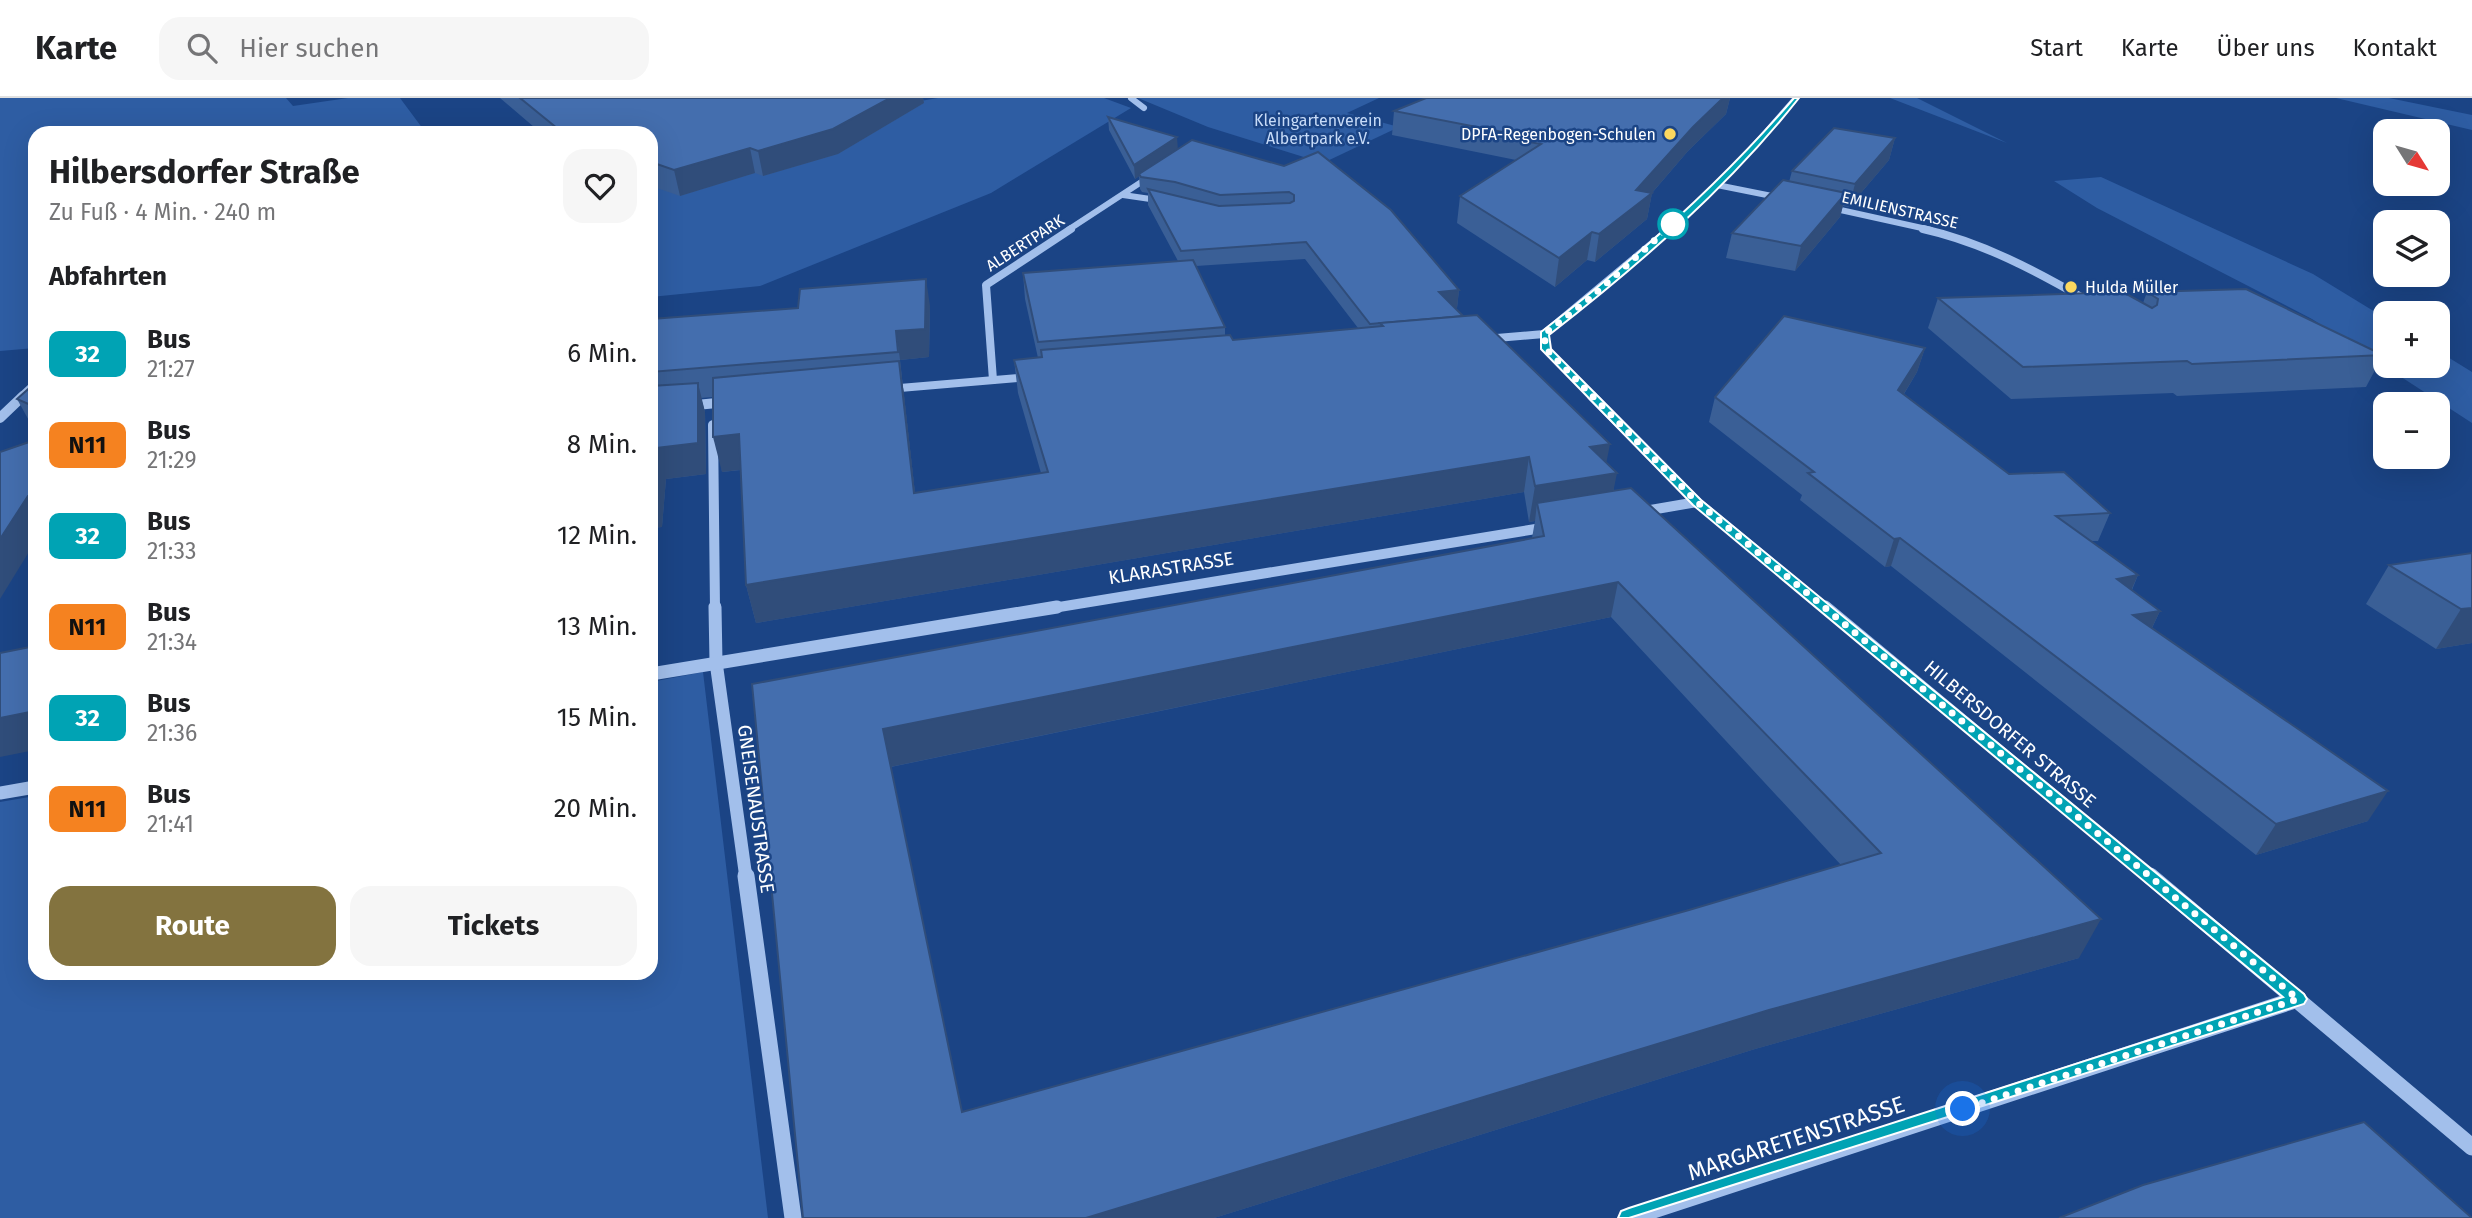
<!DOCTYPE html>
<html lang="de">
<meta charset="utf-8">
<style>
body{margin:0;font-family:"Fira Sans",sans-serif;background:#f6f6f6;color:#202124;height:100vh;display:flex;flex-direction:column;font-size:26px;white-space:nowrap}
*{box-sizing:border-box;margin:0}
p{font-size:23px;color:#757577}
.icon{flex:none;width:38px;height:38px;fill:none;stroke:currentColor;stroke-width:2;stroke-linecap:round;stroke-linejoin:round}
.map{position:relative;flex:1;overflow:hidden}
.drawer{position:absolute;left:28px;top:28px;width:630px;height:854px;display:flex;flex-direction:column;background:#fff;border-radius:21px;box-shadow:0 7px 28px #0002}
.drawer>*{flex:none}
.badge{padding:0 14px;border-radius:10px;font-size:24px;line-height:46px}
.needle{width:46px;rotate:127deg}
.controls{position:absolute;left:2373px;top:21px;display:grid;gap:14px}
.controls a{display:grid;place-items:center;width:77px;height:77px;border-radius:14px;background:#fff;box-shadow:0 7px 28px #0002;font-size:35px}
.you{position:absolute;width:35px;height:35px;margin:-18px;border:5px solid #fff;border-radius:50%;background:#1a73e8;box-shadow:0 0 0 10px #1a73e833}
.map>.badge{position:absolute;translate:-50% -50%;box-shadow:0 0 0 4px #fff}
h2{padding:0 21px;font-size:26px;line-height:63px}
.round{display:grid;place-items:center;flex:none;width:74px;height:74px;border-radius:21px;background:#f6f6f6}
.headline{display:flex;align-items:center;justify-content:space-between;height:119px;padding:0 21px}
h1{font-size:33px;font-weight:700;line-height:52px}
.primary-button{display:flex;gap:14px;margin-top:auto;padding:14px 21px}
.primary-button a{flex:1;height:80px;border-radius:21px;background:#83733f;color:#fff;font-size:28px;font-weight:700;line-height:80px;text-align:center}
.primary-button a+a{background:#f6f6f6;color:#202124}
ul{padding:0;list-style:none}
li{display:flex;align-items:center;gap:21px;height:91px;padding:0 21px}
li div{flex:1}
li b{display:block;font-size:26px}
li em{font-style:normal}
li .badge{min-width:77px;font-weight:700;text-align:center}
header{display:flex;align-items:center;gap:42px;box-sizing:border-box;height:98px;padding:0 35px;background:#fff;border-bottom:2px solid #e0e0e0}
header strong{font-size:33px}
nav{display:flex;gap:38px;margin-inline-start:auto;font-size:24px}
.search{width:490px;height:63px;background:#f6f6f6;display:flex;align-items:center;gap:18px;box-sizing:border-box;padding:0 24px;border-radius:21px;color:#757577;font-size:26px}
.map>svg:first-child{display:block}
.green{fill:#2e5da3}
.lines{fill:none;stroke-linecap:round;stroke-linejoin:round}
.minor-far4{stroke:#a2bfeb;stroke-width:6}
.minor-far3{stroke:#a2bfeb;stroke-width:8}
.minor-far2{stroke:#a2bfeb;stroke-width:10}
.minor-far1{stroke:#a2bfeb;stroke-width:13}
.minor{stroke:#a2bfeb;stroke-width:17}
.wall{fill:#3a5f96;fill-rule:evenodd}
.shaded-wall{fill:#304d7a}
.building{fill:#446eae;stroke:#304d7a;stroke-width:2;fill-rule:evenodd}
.line{fill:#00a3b4;stroke:#fff;stroke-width:2}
.walk{stroke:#fff;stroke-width:7;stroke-dasharray:0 12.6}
.poi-dot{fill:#fcd85f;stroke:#1b4485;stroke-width:2.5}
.stop-dot{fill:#fff;stroke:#00a3b4;stroke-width:3.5}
.labels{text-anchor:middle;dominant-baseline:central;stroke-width:5;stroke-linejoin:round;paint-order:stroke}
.far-park-label{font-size:16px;fill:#c7dbf8;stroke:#1b4485}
.far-poi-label{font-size:16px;fill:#fff;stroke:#1b4485;text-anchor:end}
.far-street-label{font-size:16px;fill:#fff;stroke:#1b4485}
.street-label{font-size:19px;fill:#fff;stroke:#1b4485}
.near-street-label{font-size:23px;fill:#fff;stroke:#1b4485}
</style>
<header>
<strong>Karte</strong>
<div class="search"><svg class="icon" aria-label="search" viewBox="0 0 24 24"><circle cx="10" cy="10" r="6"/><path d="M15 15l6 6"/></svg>Hier suchen</div>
<nav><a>Start</a><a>Karte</a><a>Über uns</a><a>Kontakt</a></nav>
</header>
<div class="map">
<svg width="2472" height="1120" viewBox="0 0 2472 1120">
<rect width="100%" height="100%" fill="#1b4485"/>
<g class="green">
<polygon points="0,0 286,0 293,8 348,0 400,0 426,35 35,35 35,250 0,253"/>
<polygon points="938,0 1104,0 1131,10 991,95 760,188 651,199 651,48"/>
<polygon points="1138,0 1379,0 1347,15 1399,29 1323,65 1208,29"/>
<polygon points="1890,0 1917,0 2007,45"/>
<polygon points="2336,0 2389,0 2472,17 2472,32"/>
<polygon points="2101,79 2313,176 2385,220 2385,268 2438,268 2438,253 2472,274 2472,325 2312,221 2097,110 2054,83"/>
<polygon points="703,574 768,1120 0,1120 0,704 35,698 35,875 651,875 651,584"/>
</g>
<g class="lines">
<g class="minor-far4">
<polyline points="1131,0 1144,10"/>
<polyline points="1717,87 1782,100"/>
<polyline points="1123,97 1164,103"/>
<polyline points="1827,109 1931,132"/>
<polyline points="1068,132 1152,77"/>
<polyline points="1669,132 1740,64 1796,0"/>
</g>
<g class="minor-far3">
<path d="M1923,131C1982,144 2036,173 2088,203"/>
<polyline points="1544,236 1546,251 1594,299"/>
<polyline points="1544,236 1670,131"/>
<polyline points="1485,241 1544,236"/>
<polyline points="993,282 986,187 1071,131"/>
<polyline points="888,291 1031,279"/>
<polyline points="21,299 35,286"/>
</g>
<g class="minor-far2">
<polyline points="1592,298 1697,404 1827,511"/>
<polyline points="686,308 727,304"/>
<polyline points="0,320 23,298"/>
<polyline points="713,327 715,511"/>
<polyline points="1639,414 1697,404"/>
<polyline points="1047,511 1548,429"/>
</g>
<g class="minor-far1">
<polyline points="715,509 716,564 746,780"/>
<polyline points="1825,509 2152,780"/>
<polyline points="651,576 1057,509"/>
<polyline points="0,695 35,689"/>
</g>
<g class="minor">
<polyline points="746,778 793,1120"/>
<polyline points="2150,778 2472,1049"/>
<polyline points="1629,1120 2298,901"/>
</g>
</g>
<g class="wall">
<polygon points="500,0 923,0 924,5 838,56 763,78 755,75 680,98 651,88 651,35 541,35"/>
<polygon points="1426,0 1730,0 1726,16 1688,53 1652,95 1647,121 1595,164 1587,162 1555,189 1457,125 1460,98 1516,62 1392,37 1394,13"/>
<path d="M1108,19L1178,51L1284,68L1459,192L1457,210H1455L1607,365L1614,393L2079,860L1755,951L1214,1120H803L752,586L1532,440L1535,423L1529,424L1524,394L756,525L746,487L741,372L722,374L713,299L701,300L705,314L706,376L666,381L662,429L651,430V221L930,208L929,259L900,262L915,395L1041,375L1018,295L1014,262L1038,260L1025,201L1023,175L1178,163L1148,107V95L1142,94L1140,91L1139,78L1135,81L1109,32ZM1305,161L1358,230L1233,242L1225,237V229L1196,168ZM1611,519L1841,767L1689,812L962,1014L891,669Z"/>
<polygon points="1895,40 1889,62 1849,109 1843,108 1840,119 1795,173 1726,160 1732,135 1789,84 1792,73"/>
<polygon points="2147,194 2383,257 2366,289 2177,298 2173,295 2011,301 1928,230 1938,200 2143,205"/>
<polygon points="1925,250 1917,274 1904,296 2009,376 2110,415 2098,443 2091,443 2138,477 2132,492 2160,513 2152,530 2368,723 2256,757 1891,468 1885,469 1800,402 1802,397 1709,324 1715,299"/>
<polygon points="35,285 35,329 32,328 17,301"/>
<polygon points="2472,455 2472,545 2436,551 2366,506 2389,467"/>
</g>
<g class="shaded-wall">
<polygon points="890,0 923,0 924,5 838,56 763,78 758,53"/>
<polygon points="1723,0 1730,0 1726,16 1688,53 1651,96 1652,95 1647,121 1595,164 1599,136 1636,92 1693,29"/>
<polygon points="1177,39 1178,52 1135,81 1134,67"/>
<polygon points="1895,40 1889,62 1849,109 1855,86"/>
<polygon points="750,50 755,75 680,98 674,72"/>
<polygon points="1846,95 1840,119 1795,173 1801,148"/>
<polygon points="1592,134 1587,162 1555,189 1559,160"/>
<polygon points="926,181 930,208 929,259 900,262 903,283 896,233"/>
<polygon points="1459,192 1457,210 1438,212 1439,194"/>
<polygon points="1925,250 1917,274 1891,317 1898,292"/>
<polygon points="899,263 904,296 919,431 914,395"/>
<polygon points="698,285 705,314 706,376 666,381 662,429 651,430 651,397 657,350"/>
<polygon points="739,336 747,371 722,374 713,339"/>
<polygon points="1610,346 1604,377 1617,375 1610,410 1537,405 1535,423 1529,424 1535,388 1590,349"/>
<polygon points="1529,359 1524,394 756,525 746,487"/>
<polygon points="35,397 35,444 0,501 0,441 28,398"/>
<polygon points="1900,440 1891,468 1885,469 1894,441"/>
<polygon points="2138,477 2125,506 2117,481"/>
<polygon points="1618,484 1611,519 890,669 883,631"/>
<polygon points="2472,510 2472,545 2436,551 2461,511"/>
<polygon points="2160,513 2146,542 2133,517"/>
<polygon points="35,613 35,652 0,659 0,620"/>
<polygon points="2388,693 2368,723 2256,757 2276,726"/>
<polygon points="2101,821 2079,860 1755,951 1214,1120 1086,1120 1769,912"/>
</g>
<g class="building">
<polygon points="520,0 890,0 833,31 758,53 750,50 674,72 651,64 651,35 563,35"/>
<polygon points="1426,0 1723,0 1693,29 1636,92 1652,95 1599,136 1592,134 1559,160 1460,98 1541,46 1529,44 1534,40 1394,13"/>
<polygon points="1108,19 1177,39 1134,67"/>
<polygon points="1834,30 1895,40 1855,86 1792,73"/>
<polygon points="1192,42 1284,68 1318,54 1391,112 1459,192 1439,194 1463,218 1370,226 1306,144 1181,153 1148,91 1219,108 1290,105 1294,103 1294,97 1289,94 1220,97 1175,84 1141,79 1139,76"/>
<polygon points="1783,82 1846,95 1801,148 1732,135"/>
<polygon points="1193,162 1225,229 1038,244 1023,175"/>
<polygon points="926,181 925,231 896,233 898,254 651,274 651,221 798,210 800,191"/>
<polygon points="2246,191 2383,257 2192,266 2187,263 2023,269 1938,200 2123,194 2152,210 2157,207 2158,201 2147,194"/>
<polygon points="1477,217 1610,346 1590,349 1617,375 1535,388 1529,359 746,487 739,336 713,339 713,280 899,263 914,395 1048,374 1014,262 1042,259 1041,252 1230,237 1233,242 1383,228 1380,225"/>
<polygon points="1784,218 1925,250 1898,292 2009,376 2064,374 2110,415 2056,418 2138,477 2117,481 2160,513 2133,517 2388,693 2276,726 1900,440 1894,441 1808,375 1814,374 1715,299"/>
<polygon points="35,285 35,309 17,301"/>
<polygon points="698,285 698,345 657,350 653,396 651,397 651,288"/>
<polygon points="35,342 35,397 28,398 0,441 0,354"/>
<path d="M1631,390L2101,821L1769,912L1086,1120H803L752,586L1544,438L1537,405ZM1618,484L1881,755L1689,812L962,1014L883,631Z"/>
<polygon points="2472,455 2472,510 2461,511 2389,467"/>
<polygon points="35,548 35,613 0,620 0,555"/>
<polygon points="2364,1024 2472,1120 2059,1120 2143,1087"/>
</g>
<path class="line" d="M1794,0H1799C1728,90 1639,167 1549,237L1551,251L1701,402L2304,896L2307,901L2304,906L1629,1120H1618L1621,1113L1629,1110L2283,899L1693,407L1541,251V234C1632,164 1719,87 1794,0Z"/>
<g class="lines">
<polyline class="walk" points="1673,126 1588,202 1544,236 1546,251 1697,404 2298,901 1963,1011"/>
</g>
<g class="poi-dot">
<circle cx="1670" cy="36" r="7"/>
<circle cx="2071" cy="189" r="7"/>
</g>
<circle class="stop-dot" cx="1673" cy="126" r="14"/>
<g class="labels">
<g class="far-park-label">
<text x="1318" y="22">Kleingartenverein<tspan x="1318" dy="18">Albertpark e.V.</tspan></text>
</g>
<g class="far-poi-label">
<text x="1656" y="36">DPFA-Regenbogen-Schulen</text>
<text x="2085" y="189" text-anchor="start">Hulda Müller</text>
</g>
<g class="far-street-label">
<text transform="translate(1900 112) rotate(13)">EMILIENSTRASSE</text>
<text transform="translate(1025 145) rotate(-33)">ALBERTPARK</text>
</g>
<g class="street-label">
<text transform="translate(1171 470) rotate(-9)">KLARASTRASSE</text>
<text transform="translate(2010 636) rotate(40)">HILBERSDORFER STRASSE</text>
<text transform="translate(756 711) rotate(82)">GNEISENAUSTRASSE</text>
</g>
<g class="near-street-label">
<text transform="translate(1796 1040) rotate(-18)">MARGARETENSTRASSE</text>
</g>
</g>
</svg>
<div class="controls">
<a><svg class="needle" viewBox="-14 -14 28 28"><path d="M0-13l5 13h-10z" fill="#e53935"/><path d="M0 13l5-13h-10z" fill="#757577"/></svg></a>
<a><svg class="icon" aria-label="layers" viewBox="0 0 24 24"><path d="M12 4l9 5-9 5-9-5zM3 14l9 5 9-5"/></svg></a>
<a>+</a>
<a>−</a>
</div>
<div class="you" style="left:1963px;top:1011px"></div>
<section class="drawer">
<div class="headline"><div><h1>Hilbersdorfer Straße</h1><p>Zu Fuß · 4 Min. · 240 m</p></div><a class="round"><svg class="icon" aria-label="heart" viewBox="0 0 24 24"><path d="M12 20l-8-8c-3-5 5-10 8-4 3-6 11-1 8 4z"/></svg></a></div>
<h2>Abfahrten</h2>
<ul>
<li><span class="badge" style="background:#00a3b4;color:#fff">32</span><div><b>Bus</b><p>21:27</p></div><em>6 Min.</em></li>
<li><span class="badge" style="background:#f58220;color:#111">N11</span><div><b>Bus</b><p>21:29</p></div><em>8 Min.</em></li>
<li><span class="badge" style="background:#00a3b4;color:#fff">32</span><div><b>Bus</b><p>21:33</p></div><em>12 Min.</em></li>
<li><span class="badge" style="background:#f58220;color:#111">N11</span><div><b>Bus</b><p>21:34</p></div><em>13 Min.</em></li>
<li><span class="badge" style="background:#00a3b4;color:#fff">32</span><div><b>Bus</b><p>21:36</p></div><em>15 Min.</em></li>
<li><span class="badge" style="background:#f58220;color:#111">N11</span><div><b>Bus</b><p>21:41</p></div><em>20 Min.</em></li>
</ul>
<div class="primary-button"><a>Route</a><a>Tickets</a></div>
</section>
</div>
